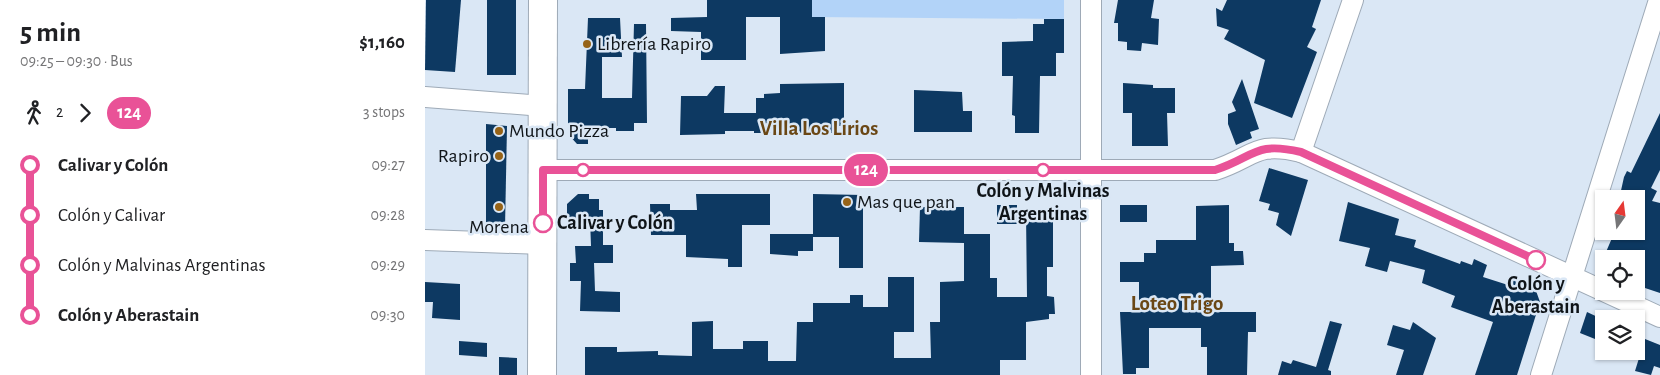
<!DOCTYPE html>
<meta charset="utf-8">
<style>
body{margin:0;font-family:"Alegreya Sans",sans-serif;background:#f2f2f2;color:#202124;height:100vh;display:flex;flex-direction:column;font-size:19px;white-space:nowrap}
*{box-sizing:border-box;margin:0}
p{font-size:16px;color:#757577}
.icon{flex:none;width:28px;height:28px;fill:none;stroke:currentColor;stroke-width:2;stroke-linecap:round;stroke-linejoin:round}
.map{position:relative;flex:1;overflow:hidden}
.details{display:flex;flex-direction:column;background:#fff;width:425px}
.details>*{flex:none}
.badge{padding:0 10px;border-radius:16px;font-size:18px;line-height:32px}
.needle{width:32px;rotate:14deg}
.tools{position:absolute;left:1170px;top:190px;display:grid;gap:10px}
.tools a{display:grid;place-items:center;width:50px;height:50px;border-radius:0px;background:#fff;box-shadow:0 1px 4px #0004;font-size:25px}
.map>.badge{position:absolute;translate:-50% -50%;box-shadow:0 0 0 2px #fff}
.legs{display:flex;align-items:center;gap:8px;height:55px;padding:0 20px;font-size:16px}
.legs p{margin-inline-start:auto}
.headline{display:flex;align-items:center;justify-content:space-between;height:85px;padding:0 20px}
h1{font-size:28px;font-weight:600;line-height:38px}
ul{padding:0 20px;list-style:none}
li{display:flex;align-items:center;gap:18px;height:50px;font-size:19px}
li i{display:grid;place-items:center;width:8px;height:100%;margin:0 6px;background:currentColor}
li i::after{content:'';width:12px;height:12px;margin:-6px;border:4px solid;border-radius:50%;background:#fff}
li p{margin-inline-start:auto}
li:first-child i{background:linear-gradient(#0000 50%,currentColor 0)}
li:last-child i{background:linear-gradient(currentColor 50%,#0000 0)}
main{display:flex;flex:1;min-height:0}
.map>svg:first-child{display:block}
.green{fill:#b2d3f8}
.building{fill:#0d3962}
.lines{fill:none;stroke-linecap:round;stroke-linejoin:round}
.street-casing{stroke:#9eaab7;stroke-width:22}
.secondary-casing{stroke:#9eaab7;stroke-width:30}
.street{stroke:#fff;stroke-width:20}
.secondary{stroke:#fff;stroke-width:28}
.line-1-casing{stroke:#fff;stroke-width:11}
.line-1{stroke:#e95297;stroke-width:8}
.poi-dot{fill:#966317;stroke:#dae7f5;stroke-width:2}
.stop-1-dot{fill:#fff;stroke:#e95297;stroke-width:2.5}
.labels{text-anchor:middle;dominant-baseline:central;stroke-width:5;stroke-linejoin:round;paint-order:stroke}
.poi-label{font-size:20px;fill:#0f1418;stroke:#dae7f5;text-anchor:start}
.stop-label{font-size:20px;font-weight:bold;fill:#0f1418;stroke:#dae7f5}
.neighbourhood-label{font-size:21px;font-weight:bold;fill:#6a4715;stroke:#dae7f5}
</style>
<main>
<section class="details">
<div class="headline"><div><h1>5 min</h1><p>09:25 – 09:30 · Bus</p></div><b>$1,160</b></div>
<div class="legs"><svg class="icon" aria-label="walk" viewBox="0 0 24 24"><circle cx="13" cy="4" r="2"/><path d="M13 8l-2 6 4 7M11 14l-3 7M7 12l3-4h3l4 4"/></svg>2<svg class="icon" aria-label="forward" viewBox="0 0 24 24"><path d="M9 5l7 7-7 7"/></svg><b class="badge" style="background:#e95297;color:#fff">124</b><p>3 stops</p></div>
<ul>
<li><i style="color:#e95297"></i><b>Calivar y Colón</b><p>09:27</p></li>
<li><i style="color:#e95297"></i><span>Colón y Calivar</span><p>09:28</p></li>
<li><i style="color:#e95297"></i><span>Colón y Malvinas Argentinas</span><p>09:29</p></li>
<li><i style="color:#e95297"></i><b>Colón y Aberastain</b><p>09:30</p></li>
</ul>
</section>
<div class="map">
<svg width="1235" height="375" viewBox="0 0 1235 375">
<rect width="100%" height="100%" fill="#dae7f5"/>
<polygon class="green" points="387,0 639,0 639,19 387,17"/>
<g class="building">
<polygon points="1,0 36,0 30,72 0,70"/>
<rect x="62" y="0" width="29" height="75"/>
<polygon points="282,0 387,0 387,17 400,17 400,51 355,54 355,17 321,17 321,60 276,60 276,32 246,31 246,18 282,17"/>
<polygon points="693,0 729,0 726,18 734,19 733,45 717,43 716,51 702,50 702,42 693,41 693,23 689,23"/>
<polygon points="802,0 896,0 887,27 891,29 882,47 892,52 867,118 829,103 840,60 799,39 804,30 792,26 791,8 797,11"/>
<polygon points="163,18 195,18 197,57 177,57 177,98 207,98 209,24 221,24 222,123 209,123 209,131 191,131 191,128 163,128 163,144 152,144 143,134 143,89 160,89"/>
<polygon points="619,19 639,19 639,53 631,53 631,76 615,76 614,133 590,133 590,116 587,115 588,76 577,76 577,42 608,41 608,24 619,24"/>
<polygon points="817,79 834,129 825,132 827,138 811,145 803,124 803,114 811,111 807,102"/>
<polygon points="419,83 419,126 407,126 407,133 329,133 329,131 300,131 300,134 255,135 256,96 282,96 290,86 300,86 299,113 331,113 331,98 339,98 339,94 355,93 355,84"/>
<polygon points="698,83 728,85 728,88 750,88 750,113 742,113 743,146 707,146 707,113 698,113"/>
<polygon points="489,90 537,92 538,111 547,111 547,132 489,132"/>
<polygon points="1235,113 1235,170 1226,188 1232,191 1227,201 1235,203 1235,293 1211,285 1217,259 1178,259 1190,231 1211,231 1211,199 1195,195 1199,177 1202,171 1206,173"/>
<polygon points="61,124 82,126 80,228 61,227"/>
<polygon points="844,168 883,180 866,236 851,225 854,213 843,210 845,204 834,201"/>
<polygon points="153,194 164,194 164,199 174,199 174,210 178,210 178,245 188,245 188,263 169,263 170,291 195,292 195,312 155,311 156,281 145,281 145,263 151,263 150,246 166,246 165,219 142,219 142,204"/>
<polygon points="271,194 345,194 345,225 317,225 317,267 303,267 303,259 261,257 261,235 226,235 225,204 245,204 245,210 272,210"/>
<polygon points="388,194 438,195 438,268 414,268 414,237 388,237"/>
<polygon points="923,202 974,219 970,235 991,240 989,247 1035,264 1036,261 1047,265 1049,259 1062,265 1058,277 1083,285 1086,276 1110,288 1115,302 1092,375 1050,375 1068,322 1026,307 1030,296 997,283 1000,270 965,261 962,272 940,266 945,248 914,241"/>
<rect x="572" y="205" width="20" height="19"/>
<rect x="695" y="205" width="27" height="17"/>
<polygon points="804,205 804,243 809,243 809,251 818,251 819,265 786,266 786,312 831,312 831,332 823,332 822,375 782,375 782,347 776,347 776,328 724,328 724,368 711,368 711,374 698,374 695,312 714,312 714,282 695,282 695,262 719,262 719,253 731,253 731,240 771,240 771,206"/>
<polygon points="495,207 539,207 539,243 494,242"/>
<polygon points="601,213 628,214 628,267 622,267 622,296 629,297 630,314 624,314 624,319 601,322 601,360 575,360 575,375 160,375 160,347 192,347 192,352 233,351 233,355 267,356 267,322 288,321 288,349 318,349 318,341 343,341 343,361 371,361 372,322 388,322 388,303 425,303 425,295 438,295 438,307 463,307 463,277 489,277 489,332 469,332 469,358 506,358 505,322 515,322 515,282 539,281 539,234 565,234 565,278 572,278 572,297 602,297"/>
<polygon points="345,234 388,234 388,251 373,251 373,256 345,254"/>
<polygon points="0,282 35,284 35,320 7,318 8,302 0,302"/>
<polygon points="1162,312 1179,320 1175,341 1155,333"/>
<polygon points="905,321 917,324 903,370 906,371 906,375 853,375 857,361 866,364 868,360 891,367"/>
<polygon points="988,322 1011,338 998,375 971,375 979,350 962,345 968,325 985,330"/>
<polygon points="1220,339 1235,345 1235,368 1229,366 1226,375 1210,371"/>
<polygon points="34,341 62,343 62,357 34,355"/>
<polygon points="74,357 92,358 92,375 74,375"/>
</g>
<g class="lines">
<defs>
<g id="street">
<polyline points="666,0 666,375"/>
<polyline points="0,97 118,106"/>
<polyline points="876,152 928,0"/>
<path d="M118,170H790C830,157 829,141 876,152L1235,317"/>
<polyline points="0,240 118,244"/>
<polyline points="1116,375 1234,0"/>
</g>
<polyline id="secondary" points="117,375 118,0"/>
</defs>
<use href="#street" class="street-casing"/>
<use href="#secondary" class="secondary-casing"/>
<use href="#street" class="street"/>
<use href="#secondary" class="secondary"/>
</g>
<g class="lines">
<defs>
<path id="line-1" d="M118,223V170H790C830,157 829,141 876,152L1111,260"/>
</defs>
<use href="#line-1" class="line-1-casing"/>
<use href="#line-1" class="line-1"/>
</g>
<g class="poi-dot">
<circle cx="162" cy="44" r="5"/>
<circle cx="74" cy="131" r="5"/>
<circle cx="74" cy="156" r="5"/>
<circle cx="422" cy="202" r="5"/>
<circle cx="74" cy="207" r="5"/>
</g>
<g class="stop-1-dot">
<circle cx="158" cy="170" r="6"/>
<circle cx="618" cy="170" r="6"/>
<circle cx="118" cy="223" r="9"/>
<circle cx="1111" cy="260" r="9"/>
</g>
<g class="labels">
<g class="poi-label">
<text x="172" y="44">Librería Rapiro</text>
<text x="84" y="131">Mundo Pizza</text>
<text x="64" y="156" text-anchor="end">Rapiro</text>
<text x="432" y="202">Mas que pan</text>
<text x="74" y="227" text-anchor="middle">Morena</text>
</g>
<g class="stop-label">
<text x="618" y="191">Colón y Malvinas<tspan x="618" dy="23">Argentinas</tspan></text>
<text x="132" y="223" text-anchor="start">Calivar y Colón</text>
<text x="1111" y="284">Colón y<tspan x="1111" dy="23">Aberastain</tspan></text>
</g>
<g class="neighbourhood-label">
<text x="394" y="128">Villa Los Lirios</text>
<text x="752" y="303">Loteo Trigo</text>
</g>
</g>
</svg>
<div class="tools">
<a><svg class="needle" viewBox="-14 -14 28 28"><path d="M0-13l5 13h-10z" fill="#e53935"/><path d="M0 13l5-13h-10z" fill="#757577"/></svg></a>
<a><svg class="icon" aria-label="locate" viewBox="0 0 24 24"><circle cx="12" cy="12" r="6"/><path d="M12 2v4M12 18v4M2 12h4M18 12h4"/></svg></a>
<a><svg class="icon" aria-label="layers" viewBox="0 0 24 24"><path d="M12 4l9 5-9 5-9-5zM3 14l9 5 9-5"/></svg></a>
</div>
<b class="badge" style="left:441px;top:170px;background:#e95297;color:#fff">124</b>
</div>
</main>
